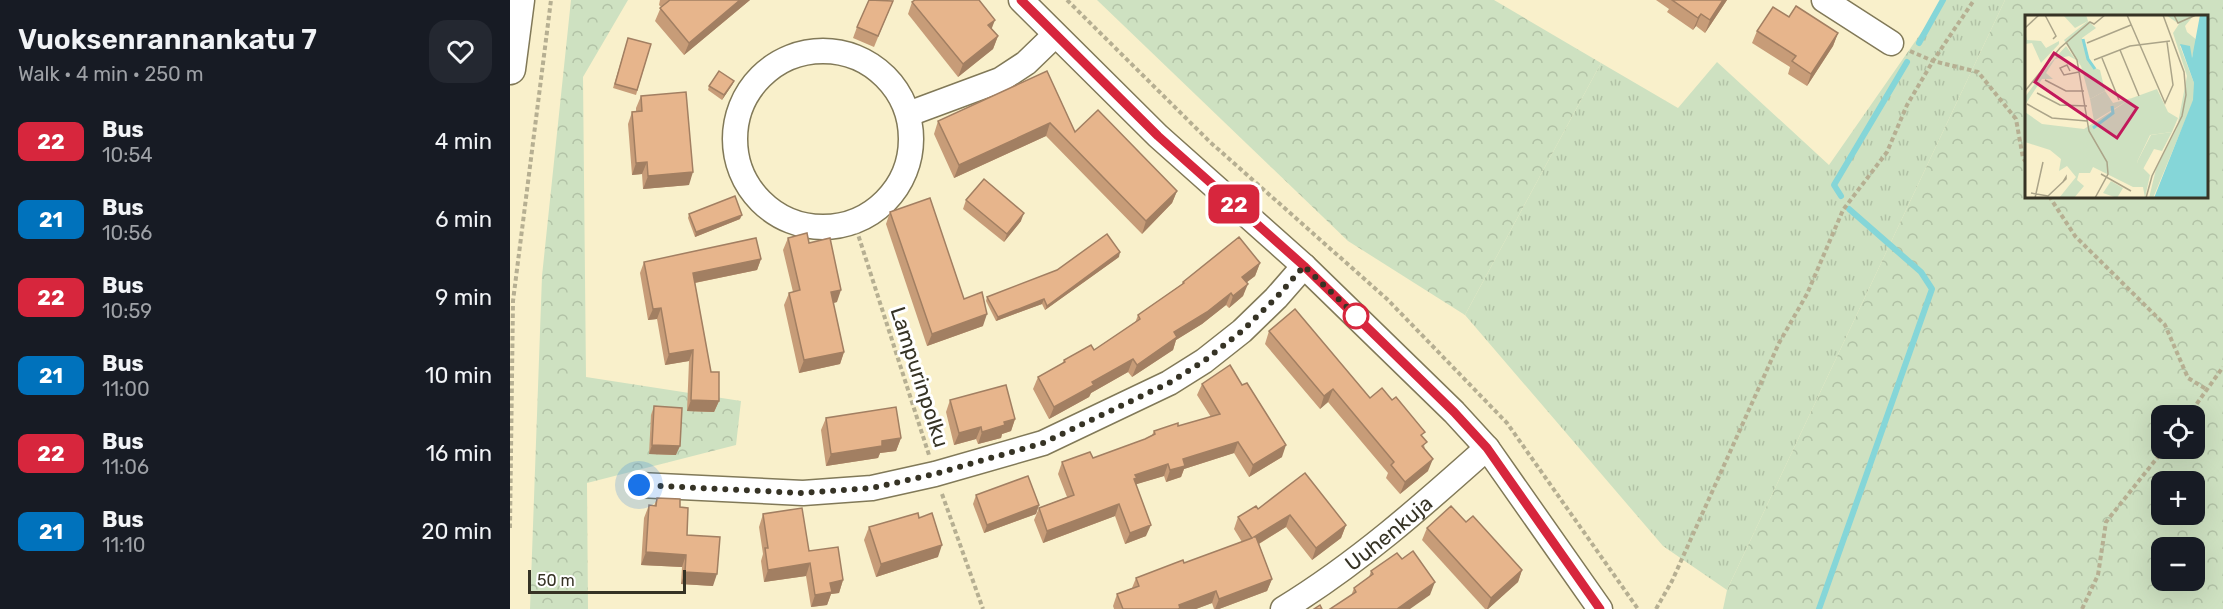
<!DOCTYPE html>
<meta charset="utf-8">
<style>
body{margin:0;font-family:Rubik,sans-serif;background:#242831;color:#f1f3f6;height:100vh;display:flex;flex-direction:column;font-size:22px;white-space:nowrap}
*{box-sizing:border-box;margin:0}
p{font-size:20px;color:#9ea1a6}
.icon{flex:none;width:33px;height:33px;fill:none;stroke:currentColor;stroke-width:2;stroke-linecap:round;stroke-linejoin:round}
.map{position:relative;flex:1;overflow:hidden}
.panel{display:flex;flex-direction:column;background:#171b24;width:510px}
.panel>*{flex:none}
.badge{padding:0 12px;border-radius:9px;font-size:21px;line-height:39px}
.buttons{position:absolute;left:1641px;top:405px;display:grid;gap:12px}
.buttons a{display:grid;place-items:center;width:54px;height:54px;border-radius:12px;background:#171b24;box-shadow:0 6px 24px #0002;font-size:30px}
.scale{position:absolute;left:18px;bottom:15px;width:158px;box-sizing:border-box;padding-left:6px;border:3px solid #363325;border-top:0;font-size:16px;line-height:21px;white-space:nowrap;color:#363325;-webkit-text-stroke:4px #fff;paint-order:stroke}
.you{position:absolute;width:30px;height:30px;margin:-15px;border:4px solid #fff;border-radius:50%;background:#1a73e8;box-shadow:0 0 0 9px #1a73e833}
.map>.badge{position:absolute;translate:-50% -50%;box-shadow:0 0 0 3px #fff}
.round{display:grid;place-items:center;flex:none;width:63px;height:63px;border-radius:18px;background:#242831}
.head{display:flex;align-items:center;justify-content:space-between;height:102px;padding:0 18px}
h1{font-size:28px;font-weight:600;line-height:45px}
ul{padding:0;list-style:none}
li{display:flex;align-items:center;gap:18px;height:78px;padding:0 18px}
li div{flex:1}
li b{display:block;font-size:22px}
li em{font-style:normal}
li .badge{min-width:66px;font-weight:700;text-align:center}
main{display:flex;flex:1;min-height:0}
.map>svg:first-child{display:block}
.grass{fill:url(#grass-tufts)}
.forest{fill:url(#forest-crowns);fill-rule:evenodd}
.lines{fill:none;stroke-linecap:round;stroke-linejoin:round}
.stream{stroke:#85d6d8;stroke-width:6}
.minor-casing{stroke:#817958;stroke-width:27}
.tertiary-casing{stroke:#817958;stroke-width:33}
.path{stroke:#b6af92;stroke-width:4;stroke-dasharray:4.5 3;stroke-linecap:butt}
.minor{stroke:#fff;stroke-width:24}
.tertiary{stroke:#fff;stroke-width:30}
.wall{fill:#c79c78}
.shaded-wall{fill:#a27f62}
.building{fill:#e7b58c;stroke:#a27f62;stroke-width:1.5}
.line-casing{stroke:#fff;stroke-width:14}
.line{stroke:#d7263d;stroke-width:9}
.walk{stroke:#363325;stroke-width:6;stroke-dasharray:0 10.8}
.stop-dot{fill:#fff;stroke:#d7263d;stroke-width:3}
.labels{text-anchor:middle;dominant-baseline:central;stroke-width:6;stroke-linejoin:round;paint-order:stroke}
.street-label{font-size:21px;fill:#363325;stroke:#fff}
.inset-river{fill:none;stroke:#85d6d8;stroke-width:3}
.inset-road{fill:none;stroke:#aba489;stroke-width:1.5}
.view{fill:#c2185b;fill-opacity:0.15;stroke:#c2185b;stroke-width:3}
.inset-edge{fill:none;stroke:#363325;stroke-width:3}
</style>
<main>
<section class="panel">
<div class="head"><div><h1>Vuoksenrannankatu 7</h1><p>Walk · 4 min · 250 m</p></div><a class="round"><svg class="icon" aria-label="heart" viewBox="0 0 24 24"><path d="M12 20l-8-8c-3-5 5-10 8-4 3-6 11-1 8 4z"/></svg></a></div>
<ul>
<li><span class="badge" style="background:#d7263d;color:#fff">22</span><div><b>Bus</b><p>10:54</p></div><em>4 min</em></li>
<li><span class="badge" style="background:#0072bc;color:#fff">21</span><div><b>Bus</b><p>10:56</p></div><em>6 min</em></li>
<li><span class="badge" style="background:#d7263d;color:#fff">22</span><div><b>Bus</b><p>10:59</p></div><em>9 min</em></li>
<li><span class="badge" style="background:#0072bc;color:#fff">21</span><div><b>Bus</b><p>11:00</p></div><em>10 min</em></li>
<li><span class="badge" style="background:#d7263d;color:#fff">22</span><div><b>Bus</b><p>11:06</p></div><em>16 min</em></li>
<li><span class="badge" style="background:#0072bc;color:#fff">21</span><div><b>Bus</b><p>11:10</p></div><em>20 min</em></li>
</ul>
</section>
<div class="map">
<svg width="1713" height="609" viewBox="0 0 1713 609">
<defs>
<pattern id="grass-tufts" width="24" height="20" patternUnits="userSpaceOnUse" patternTransform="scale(1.5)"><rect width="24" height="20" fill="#cee1c1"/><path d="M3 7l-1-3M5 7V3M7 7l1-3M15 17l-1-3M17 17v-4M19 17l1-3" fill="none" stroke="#b2c2a6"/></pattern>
<pattern id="forest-crowns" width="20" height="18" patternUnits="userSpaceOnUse" patternTransform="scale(1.5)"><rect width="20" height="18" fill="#cee1c1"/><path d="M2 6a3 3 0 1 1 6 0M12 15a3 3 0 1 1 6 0" fill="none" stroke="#b2c2a6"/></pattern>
</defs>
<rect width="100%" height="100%" fill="#f9f0cb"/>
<polygon class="grass" points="1434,0 1495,0 1217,590 1153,546 955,315 1091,63 1168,108 1207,62 1319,165"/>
<g class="forest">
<polygon points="61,0 118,0 73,77 76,377 231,401 226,445 77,483 78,609 20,609 32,276"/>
<polygon points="587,0 984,0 1091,63 955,315 838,241"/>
<path d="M1495,0H1713V609H1213L1217,590ZM1696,16V196H1516V16ZM1652,416H1684V448H1652ZM1652,482H1684V514H1652ZM1652,548H1684V580H1652Z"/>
</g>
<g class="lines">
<g class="stream">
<polyline points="1409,43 1433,0"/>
<polyline points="1331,196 1324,185 1397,62"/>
<polyline points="1309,609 1422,289 1411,272 1339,209"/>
</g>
<defs>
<g id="minor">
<polyline points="511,0 648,136 794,266 944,412 977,448 1090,609"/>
<polyline points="1314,0 1381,43"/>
<circle cx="313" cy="139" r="88"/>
<polyline points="401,113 490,80 516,63 545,35"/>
<polyline points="129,485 293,493 362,488 425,474 533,443 659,383 694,361 732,331 766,298 794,266"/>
<path id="s1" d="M773,609C848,563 911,507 977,448"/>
</g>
<polyline id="tertiary" points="0,69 9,0"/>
</defs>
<use href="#minor" class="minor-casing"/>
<use href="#tertiary" class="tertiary-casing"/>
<g class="path">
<polyline points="557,0 700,142 877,299 997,423 1128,609"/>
<polyline points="1400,51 1423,61 1468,72 1506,119 1513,158 1516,162"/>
<polyline points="1539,196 1565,236 1655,325 1678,378 1696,389"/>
<polyline points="344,222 419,455"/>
<polyline points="1678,416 1713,367"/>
<polyline points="432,494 473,609"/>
<polyline points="0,528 3,301 41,0"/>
<polyline points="1146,609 1162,581 1269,343 1297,294 1333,210 1377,152 1397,105 1423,61 1464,0"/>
<polyline points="1572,609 1588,575 1596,522 1655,448"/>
</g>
<use href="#minor" class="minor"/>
<use href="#tertiary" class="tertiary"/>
</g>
<g class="wall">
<polygon points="150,0 240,0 174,55 145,21 151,7 149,5"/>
<polygon points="1146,0 1217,0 1195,33 1186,26 1183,30 1157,12 1159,9"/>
<polygon points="383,1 364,47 343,38 347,27"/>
<polygon points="402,2 482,29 488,36 483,49 448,77 398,14"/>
<polygon points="1279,17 1328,33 1323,46 1297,86 1278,74 1280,67 1242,43 1247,31"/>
<polygon points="118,38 141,44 126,95 103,88"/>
<polygon points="537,71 565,132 667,191 662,203 632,234 536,136 444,178 424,134 428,121"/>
<polygon points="224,81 222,85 212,100 198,90 199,86"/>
<polygon points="131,96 179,185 133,189 132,174 122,175 118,124 122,112 126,111 126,108"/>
<polygon points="456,200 511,221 494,242 453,209"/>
<polygon points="380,212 454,299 473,326 417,346 376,224"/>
<polygon points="179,214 230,219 185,237 178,218"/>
<polygon points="278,238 299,243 327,302 323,303 334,352 330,364 289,373 274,305 279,293 283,292 273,250"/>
<polygon points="609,257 535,310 532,304 486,321 476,301 477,297"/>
<polygon points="251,259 247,270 185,283 201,372 209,401 204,412 177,411 179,361 155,365 147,319 138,320 130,273 134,262"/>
<polygon points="750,263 745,276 737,282 733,296 719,308 716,305 692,324 666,340 663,350 622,377 618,372 581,393 579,397 539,419 523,389 528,377 552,364 554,360 584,350 625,323 628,315 672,284 673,282"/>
<polygon points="759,331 860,398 913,437 918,471 890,494 876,478 878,473 818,402 810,409 755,344"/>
<polygon points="692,384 772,457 739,477 724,453 674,469 671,477 656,482 654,476 626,484 636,536 615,544 605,516 533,543 524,520 529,508 557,497 548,474 552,462 583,458 635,439 642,435 644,431 668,426 701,417 687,395"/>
<polygon points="440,400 505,419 501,431 492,434 491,438 468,444 466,439 444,445 436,412"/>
<polygon points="144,406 166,455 139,454 141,415"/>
<polygon points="316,418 391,438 386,451 370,453 368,458 316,466 311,430"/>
<polygon points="466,495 529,505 526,514 474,533 463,504"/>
<polygon points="147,498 170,507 177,535 203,586 171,584 172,567 131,565 134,518 139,505 144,506"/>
<polygon points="748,509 836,525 831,538 802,560 776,527 749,544 762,579 757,591 709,609 704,609 702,603 686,609 604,609 603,606 607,594 622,588 626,578 674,563 732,542 724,529 728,517"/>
<polygon points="253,514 299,551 333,580 329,593 321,594 317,605 301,607 296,576 254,582 251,561 253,554 249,527"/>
<polygon points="359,527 428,557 366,577 354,540"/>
<polygon points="917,528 1012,570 1008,582 978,609 975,609 912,540"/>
<polygon points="861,571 920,595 841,596 844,588 859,577"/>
</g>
<g class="shaded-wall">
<polygon points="230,0 240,0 174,55 179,43"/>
<polygon points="1213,0 1217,0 1195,33 1200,20"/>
<polygon points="1191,14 1186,26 1183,30 1188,18"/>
<polygon points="485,20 480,33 478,25"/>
<polygon points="1328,33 1323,46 1297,86 1301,74"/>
<polygon points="488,36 483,49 448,77 453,64"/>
<polygon points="224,81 222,85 212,100 214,95"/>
<polygon points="540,123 536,136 444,178 449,165"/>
<polygon points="137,162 132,174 122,175 126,163"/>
<polygon points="183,172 179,185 133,189 138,176"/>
<polygon points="667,191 662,203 632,234 636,221"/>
<polygon points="514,213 511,221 494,242 497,234"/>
<polygon points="232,215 230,219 185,237 186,232"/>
<polygon points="610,252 609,257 535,310 537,306"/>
<polygon points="251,259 247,270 179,284 183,273"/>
<polygon points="750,263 745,276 728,289 732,277"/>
<polygon points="738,284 733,296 719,308 723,296"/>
<polygon points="331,290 327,302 316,305 321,292"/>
<polygon points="721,293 716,305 692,324 666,340 663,350 622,377 627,365 664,332"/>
<polygon points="534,299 532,304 486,321 488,317"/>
<polygon points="151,308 147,319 138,320 143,309"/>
<polygon points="477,314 473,326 417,346 422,334"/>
<polygon points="183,350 179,361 155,365 159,354"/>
<polygon points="334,352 330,364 289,373 294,360"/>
<polygon points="623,359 618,372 581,393 579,397 539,419 544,407 582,382"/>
<polygon points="823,389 818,402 810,409 814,396"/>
<polygon points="181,400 209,401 204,412 177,411"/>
<polygon points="505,419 501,431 492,434 491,438 468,444 472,432 494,422"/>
<polygon points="471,427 466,439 444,445 449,433"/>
<polygon points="391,438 386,451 370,453 368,458 316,466 321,454 372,441"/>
<polygon points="728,442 724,453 674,469 671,477 656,482 660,470 673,459"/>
<polygon points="142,445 170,446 166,455 139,454"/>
<polygon points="776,445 772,457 739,477 743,465"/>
<polygon points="923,459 918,471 890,494 895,482"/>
<polygon points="658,464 654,476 624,485 625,475"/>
<polygon points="609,504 605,516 533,543 537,531"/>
<polygon points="529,505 526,514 474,533 477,525"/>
<polygon points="780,515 776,527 740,549 744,537"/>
<polygon points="641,525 636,536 615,544 620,533"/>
<polygon points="836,525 831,538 802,560 806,548"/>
<polygon points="432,545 428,557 366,577 371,564"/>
<polygon points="136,552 176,555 172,567 131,565"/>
<polygon points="300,563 296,576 254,582 258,570"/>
<polygon points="1012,570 1008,582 978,609 977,609 981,598"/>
<polygon points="175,572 207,574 203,586 171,584"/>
<polygon points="762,579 757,591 709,609 705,609 709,599"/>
<polygon points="333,580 329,593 321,594 317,605 301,607 305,595 320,583"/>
<polygon points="925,582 920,595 900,609 887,609"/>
<polygon points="706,591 702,603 686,609 667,609 669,605"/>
</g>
<g class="building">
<polygon points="160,0 230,0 179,43 150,8"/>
<polygon points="359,0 383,1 368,36 347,27"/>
<polygon points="405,0 469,0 485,20 478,25 488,36 453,64 402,2"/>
<polygon points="1162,0 1213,0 1200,20 1191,14 1188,18"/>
<polygon points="1286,6 1328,33 1301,74 1282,61 1286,56 1247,31 1263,7 1279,17"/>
<polygon points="118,38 141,44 127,90 105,84"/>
<polygon points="209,71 224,81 214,95 199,86"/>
<polygon points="537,71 565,132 588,110 667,191 636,221 540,123 449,165 428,121"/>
<polygon points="176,92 183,172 138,176 137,162 126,163 122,112 132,111 131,96"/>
<polygon points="474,179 514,213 497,234 456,200"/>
<polygon points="225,196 232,215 186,232 179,214"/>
<polygon points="420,198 454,299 472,292 477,314 422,334 380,212"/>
<polygon points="297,233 299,243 320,238 331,290 321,292 334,352 294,360 279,293 290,290 278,238"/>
<polygon points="597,234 610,252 537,306 534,299 488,317 477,297 547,270"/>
<polygon points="729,237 750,263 732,277 738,284 723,296 721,293 697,312 664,332 667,337 627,365 623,359 582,382 584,385 544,407 528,377 555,362 554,360 581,345 584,350 630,319 628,315 674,283 673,282"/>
<polygon points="246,238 251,259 183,273 201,372 209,372 209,401 181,400 183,350 159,354 151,308 143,309 134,262"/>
<polygon points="785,309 860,398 872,388 882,400 886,397 915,432 911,435 917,442 912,446 923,459 895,482 881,465 884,462 823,389 814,396 759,331"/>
<polygon points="720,365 732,385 737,383 776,445 743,465 728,442 673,459 675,466 660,470 658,464 625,475 627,478 624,479 641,525 620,533 609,504 537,531 529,508 564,495 552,462 580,452 583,458 635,439 645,434 644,431 668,423 668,426 710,414 692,384"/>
<polygon points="496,385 505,419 494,422 495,425 472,432 471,427 449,433 440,400"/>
<polygon points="144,406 172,408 170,446 142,445"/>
<polygon points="386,407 391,438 372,441 372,446 321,454 316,418"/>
<polygon points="795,473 836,525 806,548 780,515 744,537 746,537 762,579 709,599 706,591 669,605 670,608 668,609 613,609 607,594 629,586 626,578 673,560 674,563 742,538 728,517 746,506 748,509"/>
<polygon points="518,476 529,505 477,525 466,495"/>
<polygon points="147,498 170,499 170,507 178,508 177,535 210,537 207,574 175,572 176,555 136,552 139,505 146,506"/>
<polygon points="941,506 956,522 963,516 1012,570 981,598 917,528"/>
<polygon points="292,508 299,551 328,547 333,580 320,583 322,592 305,595 300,563 258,570 255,548 258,548 253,514"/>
<polygon points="408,513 409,518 422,513 432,545 371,564 359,527"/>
<polygon points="903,551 925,582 887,609 820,609 846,592 844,588 863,574 861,571 887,553 892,559"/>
<polygon points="810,605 812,609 804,609"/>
</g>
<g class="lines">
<defs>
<polyline id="line" points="511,0 648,136 794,266 944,412 977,448 1090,609"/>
</defs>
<use href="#line" class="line-casing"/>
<use href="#line" class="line"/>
<polyline class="walk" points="129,485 292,493 362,488 425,474 533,443 659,383 694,361 732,331 766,298 794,266 846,316"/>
</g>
<circle class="stop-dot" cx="846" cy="316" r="12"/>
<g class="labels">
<g class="street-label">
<text transform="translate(410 377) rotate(72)">Lampurinpolku</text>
<text stroke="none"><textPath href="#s1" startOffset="130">Uuhenkuja</textPath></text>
</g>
</g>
<g transform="translate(1515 15)">
<rect width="183" height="183" fill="#f9f0cb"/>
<path d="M63,6L71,13L57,23L63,44L70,54L56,51L39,25ZM80,76L88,88L107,83L69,106L65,84ZM147,117L137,136L129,134L117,156L112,147L126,120Z" fill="#cee1c1"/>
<path d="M141,0H169L160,11L162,17L173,26L166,44L164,32L155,31L169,68L170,82L128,183H124L131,154L152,113L162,61L148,18L154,9ZM0,17L2,25L16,26L21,33L34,26V29L16,48L7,28L0,29ZM41,31L51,45L44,41L30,44L21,58L28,64H17L0,90V82L22,52ZM63,50L75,55L80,76L65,84L56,51ZM132,74L143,97L153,103L147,117L125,120L112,147L125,160L120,183L118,172H108L68,152L65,158H54L52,165L59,171L49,183H34L51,162L42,151L34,156L36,144L25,135L0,127V97L17,109L59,114L107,83ZM86,166L98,173L92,183L78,178Z" fill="#cee1c1"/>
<path d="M38,0H61L63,6L50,13Z" fill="#cee1c1"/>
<path d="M175,0H183V183H129L168,85L169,68L155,29L165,31L167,43Z" fill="#85d6d8"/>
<path class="inset-river" d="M58,24L63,44L70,54M68,113L88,98L87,91"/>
<path class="inset-road" d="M20,0L31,21L28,24M102,0L140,88L148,70L142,27M149,0L153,8L171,0M0,13L14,0M41,27L52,45L64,116L82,147L83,159L70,183M62,28L106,10M95,35L114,81M77,43L94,85M69,45L105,31L145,26M45,56L42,50L35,53L39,60L54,57M20,65L41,76H59M0,76L35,33L65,7L69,9L80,0M12,78L35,90L62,91M2,89L27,103L62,106M76,159L106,176M6,178L23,181L41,164V162L38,167M10,183L18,147M121,183L127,161L157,101L161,80L159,57L138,0"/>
<path class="view" d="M29,38L112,93L92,123L10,67Z"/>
<rect width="183" height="183" class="inset-edge"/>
</g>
</svg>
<div class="buttons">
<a><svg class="icon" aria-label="locate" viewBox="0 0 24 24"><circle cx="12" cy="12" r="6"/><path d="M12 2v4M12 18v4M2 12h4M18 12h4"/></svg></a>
<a>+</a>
<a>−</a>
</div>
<div class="scale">50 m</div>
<div class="you" style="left:129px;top:485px"></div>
<b class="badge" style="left:724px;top:204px;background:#d7263d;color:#fff">22</b>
</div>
</main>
